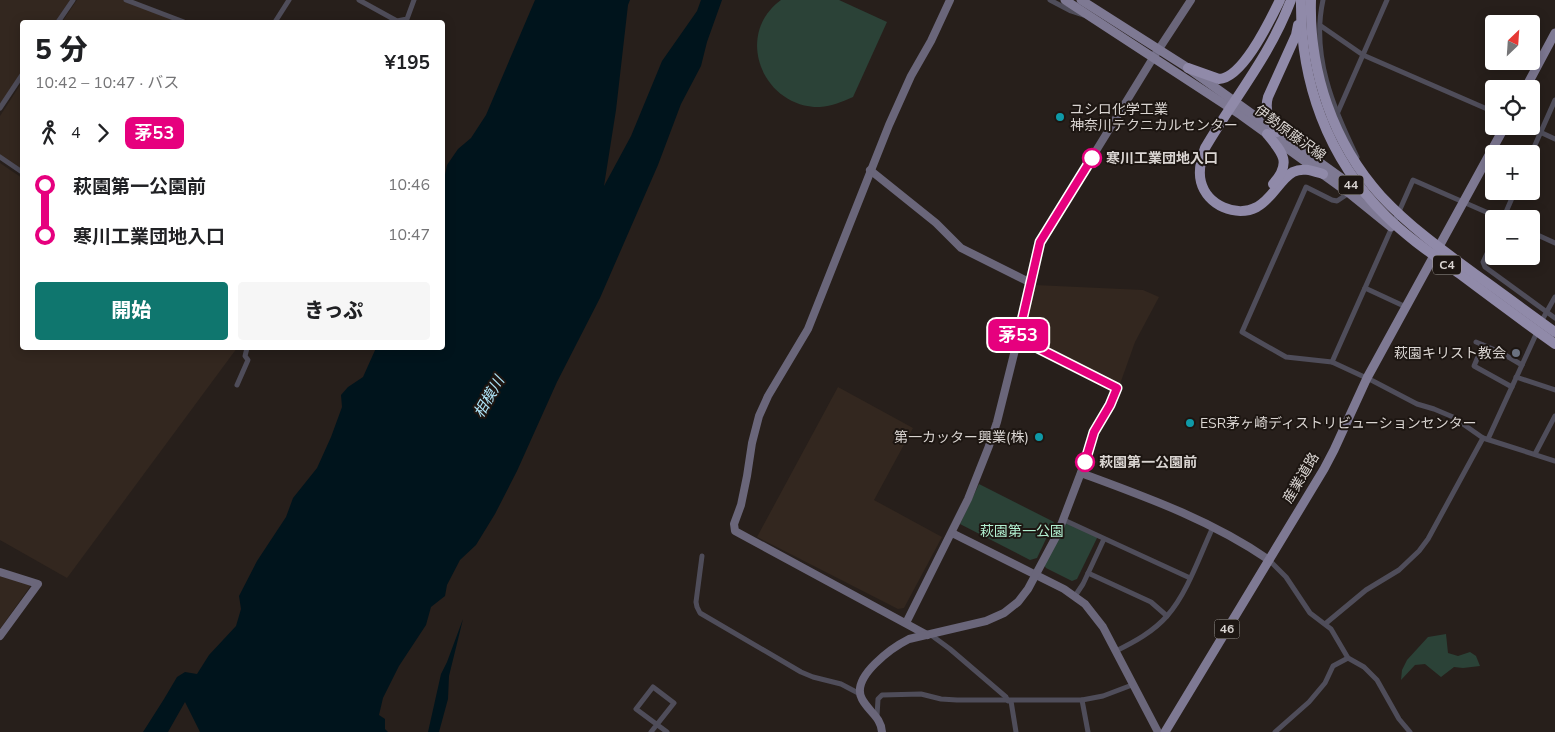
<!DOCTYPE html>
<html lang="ja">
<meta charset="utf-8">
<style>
body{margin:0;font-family:"Nunito Sans","Noto Sans JP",sans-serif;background:#f6f6f6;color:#202124;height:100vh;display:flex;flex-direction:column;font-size:19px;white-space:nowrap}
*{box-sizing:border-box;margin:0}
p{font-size:16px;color:#757577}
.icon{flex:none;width:28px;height:28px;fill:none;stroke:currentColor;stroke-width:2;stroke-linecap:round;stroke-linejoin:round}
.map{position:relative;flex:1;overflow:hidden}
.panel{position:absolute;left:20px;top:20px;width:425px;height:330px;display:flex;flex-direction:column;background:#fff;border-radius:5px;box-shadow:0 2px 12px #0003}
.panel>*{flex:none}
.badge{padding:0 10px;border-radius:8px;font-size:18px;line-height:32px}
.needle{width:32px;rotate:25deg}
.tools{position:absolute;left:1485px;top:15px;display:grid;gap:10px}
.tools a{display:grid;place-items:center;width:55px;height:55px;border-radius:5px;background:#fff;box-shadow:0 2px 12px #0003;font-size:25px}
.map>.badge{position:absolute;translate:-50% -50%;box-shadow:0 0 0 2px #fff}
.legs{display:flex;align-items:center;gap:8px;height:55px;padding:0 15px;font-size:16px}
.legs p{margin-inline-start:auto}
.summary{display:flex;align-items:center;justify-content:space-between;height:85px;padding:0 15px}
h1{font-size:28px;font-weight:800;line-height:38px}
.primary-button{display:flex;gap:10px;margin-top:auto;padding:10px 15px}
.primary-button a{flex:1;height:58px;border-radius:5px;background:#0f766e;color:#fff;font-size:20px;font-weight:800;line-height:58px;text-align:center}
.primary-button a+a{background:#f6f6f6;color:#202124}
ul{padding:0 15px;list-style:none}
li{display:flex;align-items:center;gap:18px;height:50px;font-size:19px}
li i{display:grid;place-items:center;width:8px;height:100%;margin:0 6px;background:currentColor}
li i::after{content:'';width:12px;height:12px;margin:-6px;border:4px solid;border-radius:50%;background:#fff}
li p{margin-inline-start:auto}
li:first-child i{background:linear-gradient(#0000 50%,currentColor 0)}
li:last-child i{background:linear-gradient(currentColor 50%,#0000 0)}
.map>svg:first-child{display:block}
.built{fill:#33271f}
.green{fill:#2b4237}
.water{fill:#00141c}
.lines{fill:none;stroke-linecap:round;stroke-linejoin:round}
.street{stroke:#4f4d5a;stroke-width:5}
.secondary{stroke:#6a667a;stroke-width:8}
.primary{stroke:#7e7993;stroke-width:9}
.highway{stroke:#908aa9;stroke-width:10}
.line-1-casing{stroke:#fff;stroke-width:11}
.line-1{stroke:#e6007e;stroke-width:8}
.culture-dot{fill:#0f9aa8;stroke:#1d1612;stroke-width:2}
.stop-1-dot{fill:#fff;stroke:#e6007e;stroke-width:2.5}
.worship-dot{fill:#6b7280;stroke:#1d1612;stroke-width:2}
.labels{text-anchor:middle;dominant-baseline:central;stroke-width:4;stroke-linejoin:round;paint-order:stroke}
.shield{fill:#1d1612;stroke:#a19c98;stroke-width:1}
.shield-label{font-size:12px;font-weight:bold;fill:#dad5d2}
.poi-label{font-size:14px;fill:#dad5d2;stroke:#1d1612;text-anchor:start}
.street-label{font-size:14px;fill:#dad5d2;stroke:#1d1612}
.stop-label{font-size:14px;font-weight:bold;fill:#dad5d2;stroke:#1d1612;text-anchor:start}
.park-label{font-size:14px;fill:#b1efd0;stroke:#1d1612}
.water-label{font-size:15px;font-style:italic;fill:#afe5f8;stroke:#1d1612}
</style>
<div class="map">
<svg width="1555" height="732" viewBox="0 0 1555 732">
<rect width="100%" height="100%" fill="#271f1b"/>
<g class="built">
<polygon points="0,0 70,0 55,22 22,22 22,72 0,105"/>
<polygon points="77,0 124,0 181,22 62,22"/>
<polygon points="22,82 22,170 0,155 0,116"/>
<polygon points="0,163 22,178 22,348 237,348 67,578 0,540"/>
<polygon points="1035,285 1143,290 1159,297 1135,342 1120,384 1025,338 1024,335"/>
<polygon points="838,387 913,428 874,500 942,537 904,608 898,609 757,537"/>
<polygon points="0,575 31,585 0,629"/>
</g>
<g class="green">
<path d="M781,0H839L887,22L853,97C842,102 832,106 820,107C763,108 733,35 781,0Z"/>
<polygon points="979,484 1054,522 1037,558 1030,560 960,524"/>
<polygon points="1065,522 1098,536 1077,579 1072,581 1046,568 1044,565"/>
<polygon points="1446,634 1448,653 1458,656 1470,652 1476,656 1480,666 1463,668 1454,667 1441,677 1425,664 1415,665 1401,680 1402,670 1407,660 1428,637"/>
</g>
<g class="water">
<polygon points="535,0 630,0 628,5 616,110 604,186 631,136 662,61 697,11 701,0 722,0 707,42 701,66 681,104 658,165 600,298 557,382 517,471 495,514 476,545 460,560 447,585 445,596 431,607 426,625 399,666 383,698 379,715 385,719 385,729 388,732 200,732 185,702 168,732 143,732 164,699 177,677 185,672 197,674 209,655 236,626 241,609 239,596 257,561 286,517 293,498 317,468 331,437 342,407 341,395 348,387 363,377 376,348 442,348 442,189 447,165 458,149 471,138 486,115"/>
<polygon points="463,619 449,676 448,699 439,732 428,732 441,674 447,662"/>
</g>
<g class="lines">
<g class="street">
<polyline points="126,0 184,22"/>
<polyline points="359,0 397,21 407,19 414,0"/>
<polyline points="1050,0 1071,11 1083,15"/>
<path d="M1323,0C1311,55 1333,108 1357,157"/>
<polyline points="58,22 73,0"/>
<polyline points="275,22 289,0"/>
<polyline points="1321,26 1363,55 1494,112"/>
<polyline points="0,108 22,75"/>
<polyline points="1337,114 1387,0"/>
<polyline points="1527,126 1555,139"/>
<polyline points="1531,154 1555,100"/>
<polyline points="0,157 22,172"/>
<polyline points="1349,193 1337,201 1332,200 1306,187 1242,332 1286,357 1332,362 1373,381 1417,404 1434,409 1453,417 1483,438 1555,461"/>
<polyline points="1503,219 1515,191"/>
<polyline points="1531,232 1555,243"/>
<polyline points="1494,239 1483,262 1485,267 1555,318"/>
<polyline points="1365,288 1406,307"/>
<polyline points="1541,322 1555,297"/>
<polyline points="1476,342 1500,352 1522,365"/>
<polyline points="1483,345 1474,366 1512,387"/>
<polyline points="1332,362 1413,180 1502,219"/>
<polyline points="1516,377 1555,390"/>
<polyline points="237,385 248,360 245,356 247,348"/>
<polyline points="1488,439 1538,330"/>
<polyline points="1535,454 1555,416"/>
<polyline points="1064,520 1190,578"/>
<polyline points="702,556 696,602 697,607 700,613 801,672 813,677 841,684 860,694"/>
<polyline points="1269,560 1286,577 1310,613 1331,629 1348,658 1364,667 1377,680 1399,719 1410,732"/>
<polyline points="1088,573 1151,602 1167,616"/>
<polyline points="1075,596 1083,584 1104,539"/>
<polyline points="1325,624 1366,590 1399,570 1419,551 1428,539 1483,438"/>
<polyline points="931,635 950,649 1006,697 1008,701"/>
<path d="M1116,651C1134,642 1153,632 1167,616C1187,594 1200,555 1213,527"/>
<polyline points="1082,700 1088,732"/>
<polyline points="1011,701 1016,732"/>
<polyline points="877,716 878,699 882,695 921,694 941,699 957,700 1082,700 1103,696 1132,685"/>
<polyline points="651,732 674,703 653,687 636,709 667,732"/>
<polyline points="1275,732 1309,702 1325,683 1333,666 1348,658"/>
</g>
<g class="secondary">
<polyline points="870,170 936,223 961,248 1031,283"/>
<path d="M1081,473C1146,497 1211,520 1269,560"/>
<polyline points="952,533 1064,589 1085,604 1103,627 1158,732"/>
<polyline points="0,572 38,584 0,636"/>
<polyline points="906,623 968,499 989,446 997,422 1018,338 1040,242 1153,58 1191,0"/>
<polyline points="927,635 735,531 734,524 741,505 747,476 752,443 759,416 768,396 808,329 889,125 911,76 931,41 950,0"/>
<path d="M882,732C881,717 869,712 862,699C850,677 893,647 909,639L986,621L1004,613L1018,602L1028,589L1058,533L1088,454L1094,433L1117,391V388L1114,386L1018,338"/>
</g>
<g class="primary">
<polyline points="1065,0 1241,115 1349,193 1391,227"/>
<polyline points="1081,0 1188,68 1365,195"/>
<polyline points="1525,89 1555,33"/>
<polyline points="1165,732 1324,469 1334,450 1367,378 1505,126"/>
</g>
<g class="highway">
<path d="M1291,0C1270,56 1234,98 1205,148C1201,159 1198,171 1201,182C1207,205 1236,218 1257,207C1273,198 1280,179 1293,172C1303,167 1313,171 1323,174"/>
<path d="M1301,0C1300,81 1327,158 1386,216C1408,238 1435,256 1460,274C1492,298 1523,321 1555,344"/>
<path d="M1311,0C1309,71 1333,143 1381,196C1409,226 1442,250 1475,274C1502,293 1528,313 1555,332"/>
<path d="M1188,68L1219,79C1243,78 1270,20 1280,0"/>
<path d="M1277,132C1270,120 1264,111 1268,97L1296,35L1298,25"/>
<path d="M1267,134C1283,153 1292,163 1273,184"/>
</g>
</g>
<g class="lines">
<defs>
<polyline id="line-1" points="1085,462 1094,432 1110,405 1117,388 1018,338 1040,242 1092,158"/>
</defs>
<use href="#line-1" class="line-1-casing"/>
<use href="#line-1" class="line-1"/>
</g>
<g class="culture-dot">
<circle cx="1060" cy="117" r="5"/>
<circle cx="1190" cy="423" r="5"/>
<circle cx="1039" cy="437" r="5"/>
</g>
<g class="stop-1-dot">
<circle cx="1092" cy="158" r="9"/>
<circle cx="1085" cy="462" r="9"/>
</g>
<circle class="worship-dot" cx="1516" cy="353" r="5"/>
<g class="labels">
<g class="shield">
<rect x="1338.5" y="175.5" width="25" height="19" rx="4"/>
<rect x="1433" y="255.5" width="28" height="19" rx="4"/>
<rect x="1214.5" y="619.5" width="25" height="19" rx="4"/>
</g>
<g class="shield-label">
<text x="1351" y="185">44</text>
<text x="1447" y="265">C4</text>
<text x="1227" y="629">46</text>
</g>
<g class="poi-label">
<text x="1070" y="109">ユシロ化学工業<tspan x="1070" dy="16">神奈川テクニカルセンター</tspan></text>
<text x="1506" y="353" text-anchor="end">萩園キリスト教会</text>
<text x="1200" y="423">ESR茅ヶ崎ディストリビューションセンター</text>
<text x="1029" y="437" text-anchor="end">第一カッター興業(株)</text>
</g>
<g class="street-label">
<text transform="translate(1290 133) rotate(36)">伊勢原藤沢線</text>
<text transform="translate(1301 478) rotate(-59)">産業道路</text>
</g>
<g class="stop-label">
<text x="1106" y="158">寒川工業団地入口</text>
<text x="1099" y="462">萩園第一公園前</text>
</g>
<g class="park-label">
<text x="1022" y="531">萩園第一公園</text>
</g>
<g class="water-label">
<text transform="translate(489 397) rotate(-60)">相模川</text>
</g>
</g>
</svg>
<div class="tools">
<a><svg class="needle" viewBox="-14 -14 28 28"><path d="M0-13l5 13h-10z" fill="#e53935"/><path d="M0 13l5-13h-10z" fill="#757577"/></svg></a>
<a><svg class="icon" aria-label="locate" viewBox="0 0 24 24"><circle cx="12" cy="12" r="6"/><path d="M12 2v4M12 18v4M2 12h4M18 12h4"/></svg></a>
<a>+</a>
<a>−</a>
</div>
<b class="badge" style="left:1018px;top:335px;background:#e6007e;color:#fff">茅53</b>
<section class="panel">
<div class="summary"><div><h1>5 分</h1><p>10:42 – 10:47 · バス</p></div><b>¥195</b></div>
<div class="legs"><svg class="icon" aria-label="walk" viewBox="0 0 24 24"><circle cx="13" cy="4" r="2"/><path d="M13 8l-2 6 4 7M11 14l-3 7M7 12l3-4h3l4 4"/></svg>4<svg class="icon" aria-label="forward" viewBox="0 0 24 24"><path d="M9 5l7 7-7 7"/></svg><b class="badge" style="background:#e6007e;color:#fff">茅53</b></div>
<ul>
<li><i style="color:#e6007e"></i><b>萩園第一公園前</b><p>10:46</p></li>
<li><i style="color:#e6007e"></i><b>寒川工業団地入口</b><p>10:47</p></li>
</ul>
<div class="primary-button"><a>開始</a><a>きっぷ</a></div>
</section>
</div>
